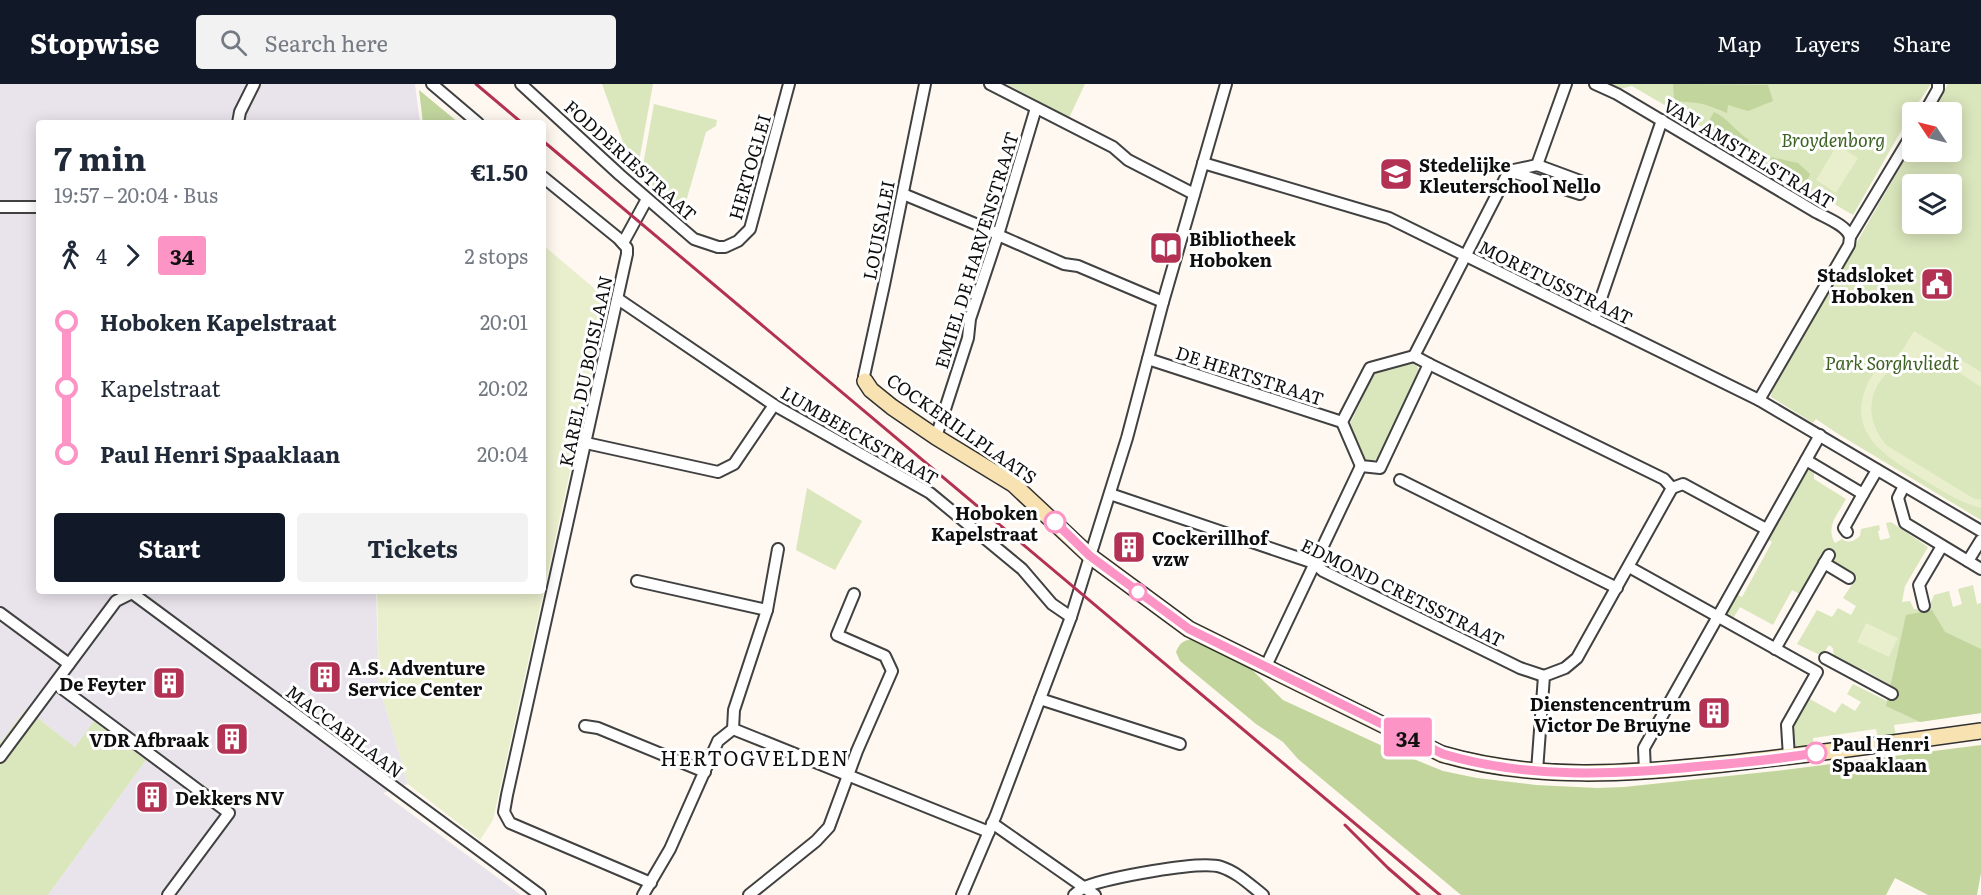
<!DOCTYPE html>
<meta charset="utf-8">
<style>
body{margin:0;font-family:Literata,serif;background:#f2f2f3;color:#1f2937;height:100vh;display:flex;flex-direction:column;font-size:22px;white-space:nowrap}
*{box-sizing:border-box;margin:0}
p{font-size:20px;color:#747a83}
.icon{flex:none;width:33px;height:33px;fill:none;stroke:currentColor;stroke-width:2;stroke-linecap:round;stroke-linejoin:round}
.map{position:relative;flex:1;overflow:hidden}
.panel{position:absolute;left:36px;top:36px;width:510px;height:474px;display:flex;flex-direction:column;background:#fff;border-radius:6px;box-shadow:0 3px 15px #0003}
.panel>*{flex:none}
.badge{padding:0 12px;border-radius:4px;font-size:21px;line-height:39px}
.needle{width:39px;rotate:305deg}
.controls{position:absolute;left:1902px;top:18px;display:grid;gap:12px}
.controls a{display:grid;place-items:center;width:60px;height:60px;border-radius:6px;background:#fff;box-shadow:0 3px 15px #0003;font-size:30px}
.map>.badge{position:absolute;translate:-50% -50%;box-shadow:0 0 0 3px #fff}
.legs{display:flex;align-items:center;gap:9px;height:66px;padding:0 18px;font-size:20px}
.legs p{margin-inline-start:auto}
.head{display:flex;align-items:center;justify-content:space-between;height:102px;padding:0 18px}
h1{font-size:33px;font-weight:700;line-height:45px}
.button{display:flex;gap:12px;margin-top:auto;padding:12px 18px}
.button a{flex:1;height:69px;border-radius:6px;background:#111827;color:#fff;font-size:24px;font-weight:700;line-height:69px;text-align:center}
.button a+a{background:#f2f2f3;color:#1f2937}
ul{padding:0 18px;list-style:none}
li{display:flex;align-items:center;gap:21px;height:66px;font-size:22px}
li i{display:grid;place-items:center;width:9px;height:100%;margin:0 8px;background:currentColor}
li i::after{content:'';width:15px;height:15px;margin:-8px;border:4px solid;border-radius:50%;background:#fff}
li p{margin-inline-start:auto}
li:first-child i{background:linear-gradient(#0000 50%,currentColor 0)}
li:last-child i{background:linear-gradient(currentColor 50%,#0000 0)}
header{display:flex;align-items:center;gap:36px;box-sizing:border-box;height:84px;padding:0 30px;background:#111827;color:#fff}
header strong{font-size:28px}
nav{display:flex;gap:33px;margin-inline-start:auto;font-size:21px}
.search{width:420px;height:54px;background:#f2f2f3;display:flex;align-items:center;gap:15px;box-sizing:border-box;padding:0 21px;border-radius:6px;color:#747a83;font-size:22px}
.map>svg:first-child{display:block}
.industrial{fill:#e9e3ec}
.green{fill:#dae6bc;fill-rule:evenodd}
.forest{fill:#c2d59d}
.pitch{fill:#e9eecd}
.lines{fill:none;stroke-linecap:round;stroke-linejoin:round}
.street-casing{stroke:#414141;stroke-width:14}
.secondary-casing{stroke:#303030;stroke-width:18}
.street{stroke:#fff;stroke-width:10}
.secondary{stroke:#f8e2b1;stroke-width:15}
.rail{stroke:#b33152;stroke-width:3}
.line-1-casing{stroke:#fff;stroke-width:14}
.line-1{stroke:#fc95c5;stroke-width:9}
.stop-1-dot{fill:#fff;stroke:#fc95c5;stroke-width:3}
.labels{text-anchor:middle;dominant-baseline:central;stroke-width:6;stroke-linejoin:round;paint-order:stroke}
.park-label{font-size:18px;font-style:italic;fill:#3d6123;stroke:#fff}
.street-label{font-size:18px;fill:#0e0e0e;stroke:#fff}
.poi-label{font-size:18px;font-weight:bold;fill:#0e0e0e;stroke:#fff;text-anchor:start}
.stop-label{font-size:18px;font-weight:bold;fill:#0e0e0e;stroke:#fff;text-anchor:end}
.neighbourhood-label{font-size:20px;letter-spacing:1.5px;fill:#0e0e0e;stroke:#fff}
</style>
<header>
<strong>Stopwise</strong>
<div class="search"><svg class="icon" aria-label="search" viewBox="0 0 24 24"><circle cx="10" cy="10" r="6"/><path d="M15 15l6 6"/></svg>Search here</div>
<nav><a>Map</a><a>Layers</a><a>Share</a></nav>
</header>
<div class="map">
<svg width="1981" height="811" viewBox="0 0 1981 811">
<rect width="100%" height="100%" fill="#fef8f0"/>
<polygon class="industrial" points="0,0 415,0 420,39 39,39 39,507 376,507 379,601 408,700 383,709 521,811 48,811 146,676 94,637 75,663 26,625 0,659"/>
<g class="green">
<polygon points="602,0 653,0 638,83 632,83"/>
<polygon points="1007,0 1085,0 1069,34"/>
<polygon points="1611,0 1931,0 1912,28 1853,131 1632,2 1620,5"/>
<path d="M1948,0H1981V436L1838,350L1816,335L1813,339L1771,313L1772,307L1912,62V68H1952V28H1932ZM1912,100H1952V140H1912Z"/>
<polygon points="654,20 717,36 716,42 706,48 683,128 644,96 641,92"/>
<path d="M1412,278L1417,282L1420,289L1380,372C1374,378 1370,378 1362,375L1349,342L1373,292L1379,285Z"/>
<path d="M1808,383L1814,387V395L1846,415C1838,430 1825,443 1835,459L1842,455C1849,460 1854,457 1860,452L1861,445L1879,441L1880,446L1878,447L1880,456L1890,454L1886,439L1891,438L1928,463L1905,502L1902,518L1910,517L1914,525L1925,526L1929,523L1934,511L1949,507L1953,523L1962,520L1958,505L1973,501L1977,520L1981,519V629L1894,641L1896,653L1878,655L1876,645L1813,654L1814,663L1801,666L1792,659L1794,639L1808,614L1835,629L1842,619L1855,627L1861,618L1847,610L1853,600L1887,617L1891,602L1863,585L1860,589L1834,573L1833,564L1829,561L1822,572L1797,560L1817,526L1832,533L1838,524L1851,531L1856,522L1843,514L1857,493L1837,482L1831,473L1804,506L1801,505L1800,510L1792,506L1773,541L1740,523L1732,536L1727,530L1728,524L1736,510L1742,513L1772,458L1766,454Z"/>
<polygon points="807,404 862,437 835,486 796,466"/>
<polygon points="26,625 75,663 94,637 146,676 48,811 0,811 0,659"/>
</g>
<g class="forest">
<path d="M1673,0L1768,1L1773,17L1748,27L1728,21L1727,29C1717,25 1708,21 1698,19C1689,18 1683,19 1674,15Z"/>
<polygon points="419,6 459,39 423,39"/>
<path d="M1714,28C1729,35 1735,47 1749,56L1745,62L1741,60L1739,64L1705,44Z"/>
<polygon points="1771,73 1798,79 1810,90 1808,95 1801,101 1767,81"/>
<polygon points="1932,526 1945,548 1981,565 1981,629 1920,638 1886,622 1906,531"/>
<path d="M1194,555L1248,582L1283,616L1389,665L1443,687L1477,694L1536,701L1597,704L1624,703L1784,686L1981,661V789L1977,811H1928L1895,794L1886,811H1461L1298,675L1283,658L1256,640L1180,577L1176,568C1180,558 1184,556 1194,555Z"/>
</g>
<g class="pitch">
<polygon points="1837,61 1858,74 1836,109 1816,96"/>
<polygon points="543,161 608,216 493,736 480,756 408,700 379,601 377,507 543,507"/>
<path d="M1914,247L1981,288V303C1966,294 1946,277 1928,275C1897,272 1867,299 1872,332C1874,343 1879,352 1886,361L1973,414L1981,416V424C1960,419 1943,407 1924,396C1889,374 1845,351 1867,301C1871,292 1878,282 1887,277C1891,274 1896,273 1899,270C1905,264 1909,254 1914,247Z"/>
<polygon points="1866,539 1898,554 1889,573 1857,558"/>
</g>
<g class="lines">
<defs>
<g id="street">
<polyline points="432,0 478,39"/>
<polyline points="521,0 620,91 694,155 718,163 725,163 738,157 750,145 789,0"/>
<polyline points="990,0 1113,63 1128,76 1194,110"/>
<path d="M1595,0L1617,10L1814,127C1824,133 1847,141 1850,153"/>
<polyline points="1925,28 1938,5 1938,0"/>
<polyline points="238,39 240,28 254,0"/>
<polyline points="1203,79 1389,134 1759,316 1981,447"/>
<polyline points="1509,87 1580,110 1583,98 1537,81"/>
<polyline points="543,93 618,154 627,164 627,170 507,711 504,728 510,739 651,799"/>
<polyline points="903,110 990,146 998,151 1064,180 1078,182 1163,218"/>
<polyline points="0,123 39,123"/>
<polyline points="623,159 647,115"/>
<polyline points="618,215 774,321 930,409 1022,485 1052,520 1071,533"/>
<polyline points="1594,235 1662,36"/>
<polyline points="1414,272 1509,87 1537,81 1566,0"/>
<polygon points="1414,272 1429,280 1380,384 1361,382 1342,338 1370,284"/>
<polyline points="1148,275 1342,338"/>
<polyline points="1429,280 1664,395 1672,404"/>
<polyline points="865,297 864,292 884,201 925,0"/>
<polyline points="1759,316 1849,161 1850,153 1912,50"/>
<polyline points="936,353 968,254 970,235 998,151 1036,24"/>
<polyline points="586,359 718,388 734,380 774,321"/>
<polyline points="1806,376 1863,410 1877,386"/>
<polyline points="1400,396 1617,504"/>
<polyline points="1904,402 1898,414 1905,439 1981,485"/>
<polyline points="1672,404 1683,400 1766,445"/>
<polyline points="1110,410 1314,479 1323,487 1520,584 1544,592"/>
<polyline points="1847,448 1844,444 1863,410"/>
<polyline points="1968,477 1981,456"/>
<polyline points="1824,479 1849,494"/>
<polyline points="1629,483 1817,588 1787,641 1789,673"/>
<polyline points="637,497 767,526"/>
<polyline points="132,509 540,811"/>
<polyline points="1924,522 1919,501 1942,462"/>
<polyline points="0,529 69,580"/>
<polyline points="1775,565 1829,471"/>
<polyline points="1825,574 1892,610"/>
<polyline points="1265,584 1361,382"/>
<polyline points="56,600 229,729 168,811"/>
<polyline points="1040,615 1180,660"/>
<polyline points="585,642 598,644 705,688"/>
<polyline points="733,645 989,748"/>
<polyline points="0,673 116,517 132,509"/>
<polyline points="1537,687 1544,592 1565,584 1577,574 1672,404"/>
<polyline points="1645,688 1644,664 1820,351"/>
<polyline points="992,739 1095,811"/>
<polyline points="643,811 670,765 718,657 733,645 734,626 767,526 778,465"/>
<polyline points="749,811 816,757 829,743 857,667 892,587 885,572 837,551 854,510"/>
<polyline points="962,811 996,731 1071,533 1127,354 1163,218 1226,0"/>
<path d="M1074,811C1077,808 1081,805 1085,803C1107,794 1200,776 1221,783C1237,788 1250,801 1263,811"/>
</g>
<path id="secondary" d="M865,297L871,306L892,323L936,353L1013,400L1090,472L1189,545L1442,670C1534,697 1630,690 1723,680C1809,671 1895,659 1981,647"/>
</defs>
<use href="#street" class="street-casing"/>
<use href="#secondary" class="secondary-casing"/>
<use href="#street" class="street"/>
<use href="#secondary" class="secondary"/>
<g class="rail">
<polyline points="476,0 522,39"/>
<polyline points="543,57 1440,811"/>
<polyline points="1345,741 1388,784 1419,811"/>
</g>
</g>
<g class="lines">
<defs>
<path id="line-1" d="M1055,438L1090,472L1189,545L1443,670C1527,695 1616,691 1702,682C1740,679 1778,675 1816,669"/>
</defs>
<use href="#line-1" class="line-1-casing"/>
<use href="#line-1" class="line-1"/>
</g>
<defs>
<symbol id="school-square" viewBox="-11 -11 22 22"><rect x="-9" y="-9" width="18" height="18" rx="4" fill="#b33152" stroke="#fff"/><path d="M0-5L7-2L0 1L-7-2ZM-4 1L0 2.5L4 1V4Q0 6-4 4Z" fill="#fff"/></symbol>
<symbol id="library-square" viewBox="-11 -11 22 22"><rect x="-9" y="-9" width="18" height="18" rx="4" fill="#b33152" stroke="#fff"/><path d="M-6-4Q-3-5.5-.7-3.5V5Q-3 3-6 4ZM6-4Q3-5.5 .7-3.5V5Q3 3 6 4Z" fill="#fff"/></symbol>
<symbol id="civic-square" viewBox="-11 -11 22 22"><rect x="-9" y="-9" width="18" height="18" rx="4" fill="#b33152" stroke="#fff"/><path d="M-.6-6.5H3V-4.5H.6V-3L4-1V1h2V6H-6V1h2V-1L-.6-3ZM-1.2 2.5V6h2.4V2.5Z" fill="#fff"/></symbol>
<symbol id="building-square" viewBox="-11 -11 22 22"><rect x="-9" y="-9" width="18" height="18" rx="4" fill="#b33152" stroke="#fff"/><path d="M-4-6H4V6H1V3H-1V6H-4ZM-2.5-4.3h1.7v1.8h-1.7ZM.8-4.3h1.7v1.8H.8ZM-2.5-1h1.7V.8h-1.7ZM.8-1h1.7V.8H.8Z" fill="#fff"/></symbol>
</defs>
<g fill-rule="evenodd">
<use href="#school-square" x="1377" y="71" width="38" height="38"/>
<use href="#library-square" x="1147" y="145" width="38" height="38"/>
<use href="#civic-square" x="1918" y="181" width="38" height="38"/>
<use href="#building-square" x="1110" y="444" width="38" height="38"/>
<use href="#building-square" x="306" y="574" width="38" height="38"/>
<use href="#building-square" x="150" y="580" width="38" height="38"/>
<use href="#building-square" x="1695" y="610" width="38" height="38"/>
<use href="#building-square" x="213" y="636" width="38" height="38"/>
<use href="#building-square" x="133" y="694" width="38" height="38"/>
</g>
<g class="stop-1-dot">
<circle cx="1055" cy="438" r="10"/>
<circle cx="1138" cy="508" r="8"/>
<circle cx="1816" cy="669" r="10"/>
</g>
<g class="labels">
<g class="park-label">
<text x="1833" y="55">Broydenborg</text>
<text x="1892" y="278">Park Sorghvliedt</text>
</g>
<g class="street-label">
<text transform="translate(1749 69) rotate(31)">VAN AMSTELSTRAAT</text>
<text transform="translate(631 76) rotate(42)">FODDERIESTRAAT</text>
<text transform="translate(749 83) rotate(-74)">HERTOGLEI</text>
<text transform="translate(878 146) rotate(-79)">LOUISALEI</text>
<text transform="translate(976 166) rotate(-73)">EMIEL DE HARVENSTRAAT</text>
<text transform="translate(1556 198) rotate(26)">MORETUSSTRAAT</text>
<text transform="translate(585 287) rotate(-78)">KAREL DU BOISLAAN</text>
<text transform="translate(1250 291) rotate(18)">DE HERTSTRAAT</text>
<text transform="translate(962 344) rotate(35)">COCKERILLPLAATS</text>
<text transform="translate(860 351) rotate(30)">LUMBEECKSTRAAT</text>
<text transform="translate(1403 508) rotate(26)">EDMOND CRETSSTRAAT</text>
<text transform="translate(345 647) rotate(37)">MACCABILAAN</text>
</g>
<g class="poi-label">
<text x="1419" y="80">Stedelijke<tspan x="1419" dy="21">Kleuterschool Nello</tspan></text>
<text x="1189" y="154">Bibliotheek<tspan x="1189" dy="21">Hoboken</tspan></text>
<text x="1914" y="190" text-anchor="end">Stadsloket<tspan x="1914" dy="21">Hoboken</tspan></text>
<text x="1152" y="453">Cockerillhof<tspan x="1152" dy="21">vzw</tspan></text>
<text x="348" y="583">A.S. Adventure<tspan x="348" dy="21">Service Center</tspan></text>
<text x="146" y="599" text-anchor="end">De Feyter</text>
<text x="1691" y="619" text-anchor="end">Dienstencentrum<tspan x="1691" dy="21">Victor De Bruyne</tspan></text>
<text x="209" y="655" text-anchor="end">VDR Afbraak</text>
<text x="175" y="713">Dekkers NV</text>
</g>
<g class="stop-label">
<text x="1038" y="428">Hoboken<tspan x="1038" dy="21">Kapelstraat</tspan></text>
<text x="1832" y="659" text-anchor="start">Paul Henri<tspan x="1832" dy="21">Spaaklaan</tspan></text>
</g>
<g class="neighbourhood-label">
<text x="755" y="673">HERTOGVELDEN</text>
</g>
</g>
</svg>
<div class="controls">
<a><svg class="needle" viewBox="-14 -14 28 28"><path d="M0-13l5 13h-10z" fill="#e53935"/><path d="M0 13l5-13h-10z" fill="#747a83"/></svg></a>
<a><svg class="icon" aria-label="layers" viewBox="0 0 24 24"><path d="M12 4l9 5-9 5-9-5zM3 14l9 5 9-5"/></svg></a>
</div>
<b class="badge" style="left:1408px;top:653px;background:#fc95c5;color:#111">34</b>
<section class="panel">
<div class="head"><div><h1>7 min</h1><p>19:57 – 20:04 · Bus</p></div><b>€1.50</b></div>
<div class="legs"><svg class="icon" aria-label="walk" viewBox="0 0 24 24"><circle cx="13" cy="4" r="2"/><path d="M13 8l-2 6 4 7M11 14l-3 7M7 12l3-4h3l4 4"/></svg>4<svg class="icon" aria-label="forward" viewBox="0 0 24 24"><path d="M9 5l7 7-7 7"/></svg><b class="badge" style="background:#fc95c5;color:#111">34</b><p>2 stops</p></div>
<ul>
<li><i style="color:#fc95c5"></i><b>Hoboken Kapelstraat</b><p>20:01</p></li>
<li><i style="color:#fc95c5"></i><span>Kapelstraat</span><p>20:02</p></li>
<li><i style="color:#fc95c5"></i><b>Paul Henri Spaaklaan</b><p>20:04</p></li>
</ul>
<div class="button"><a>Start</a><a>Tickets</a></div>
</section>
</div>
